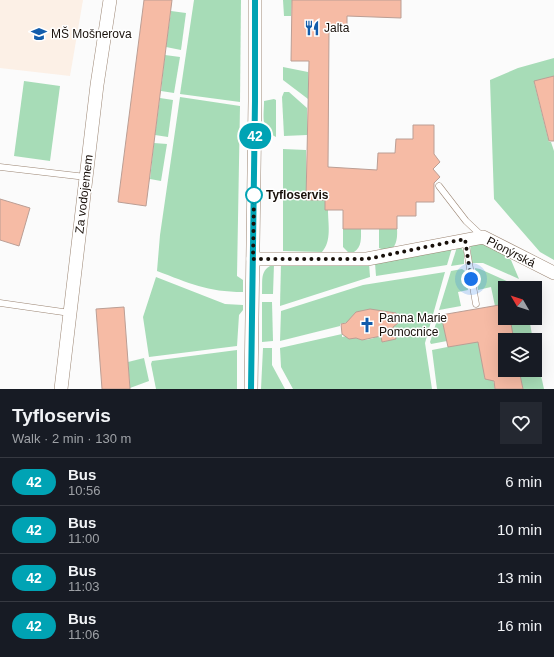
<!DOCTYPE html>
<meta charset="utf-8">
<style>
body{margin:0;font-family:Arial,sans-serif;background:#242831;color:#f1f3f6;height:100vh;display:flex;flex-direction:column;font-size:15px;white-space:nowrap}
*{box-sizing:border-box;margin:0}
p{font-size:13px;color:#9ea1a6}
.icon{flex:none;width:22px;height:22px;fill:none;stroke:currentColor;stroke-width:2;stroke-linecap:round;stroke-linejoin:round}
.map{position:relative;height:389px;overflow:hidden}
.details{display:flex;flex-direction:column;background:#171b24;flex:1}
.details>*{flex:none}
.badge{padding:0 8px;border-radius:13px;font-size:14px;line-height:26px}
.needle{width:26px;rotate:309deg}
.fabs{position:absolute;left:498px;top:281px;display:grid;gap:8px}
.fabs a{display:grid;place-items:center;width:44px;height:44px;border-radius:0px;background:#171b24;box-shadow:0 4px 16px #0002;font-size:20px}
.you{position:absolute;width:20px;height:20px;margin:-10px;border:3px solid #fff;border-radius:50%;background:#1a73e8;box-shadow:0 0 0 6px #1a73e833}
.map>.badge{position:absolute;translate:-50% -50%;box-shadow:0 0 0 2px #fff}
.round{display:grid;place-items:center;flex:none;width:42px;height:42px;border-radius:0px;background:#242831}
.head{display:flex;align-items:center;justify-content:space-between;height:68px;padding:0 12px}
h1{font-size:19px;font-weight:700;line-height:30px}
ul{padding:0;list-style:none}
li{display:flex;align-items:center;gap:12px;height:48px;padding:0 12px;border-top:1px solid #363941}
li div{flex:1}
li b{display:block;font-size:15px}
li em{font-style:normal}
li .badge{min-width:44px;font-weight:700;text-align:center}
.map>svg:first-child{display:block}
.built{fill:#fcf0e6}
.green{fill:#a7dcb7}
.building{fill:#f6bba5;stroke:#bb9e94}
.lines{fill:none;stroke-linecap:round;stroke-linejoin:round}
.service-casing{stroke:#9b8573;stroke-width:7}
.minor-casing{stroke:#9b8573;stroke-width:14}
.service{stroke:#fff;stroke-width:6}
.minor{stroke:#fff;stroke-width:13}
.line-casing{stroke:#fff;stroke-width:9}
.line{stroke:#00a3b4;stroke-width:6}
.walk{stroke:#18100a;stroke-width:4;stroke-dasharray:0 7.2}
.stop-dot{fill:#fff;stroke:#00a3b4;stroke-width:2}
.labels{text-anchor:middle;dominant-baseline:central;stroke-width:3;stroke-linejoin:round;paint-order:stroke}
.poi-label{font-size:12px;fill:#18100a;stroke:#fff;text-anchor:start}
.street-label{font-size:12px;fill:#18100a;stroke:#fff}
.stop-label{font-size:12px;font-weight:bold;fill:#18100a;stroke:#fff;text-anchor:start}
</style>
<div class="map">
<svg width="554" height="389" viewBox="0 0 554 389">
<rect width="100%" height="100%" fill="#fbfbfb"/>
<polygon class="built" points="0,0 83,0 70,76 0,68"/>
<g class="green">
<polygon points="194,0 241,0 240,102 180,94"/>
<polygon points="283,0 292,0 291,16 284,16"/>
<polygon points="171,11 186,13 181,50 166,47"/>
<polygon points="165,55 180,57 174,93 161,91"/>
<polygon points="554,58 554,76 534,82 549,142 551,142 554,151 554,260 540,252 494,199 490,80 518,68"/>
<polygon points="283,67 308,72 308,99 283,80"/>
<polygon points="24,81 60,86 50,161 14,156"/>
<polygon points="284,92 289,92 307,108 307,135 284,136 282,97"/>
<path d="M180,97L240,106L237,276L243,280V292C207,292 189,283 157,271L160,235Z"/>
<polygon points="160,98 173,100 168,137 155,135"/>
<path d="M274,99L276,100V137C260,130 264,116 264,101Z"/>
<polygon points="154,143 167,144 161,181 150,179"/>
<path d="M283,149L306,150V200H325V210H328C328,224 332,241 322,252L283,251Z"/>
<path d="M343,229H361C361,238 362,247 354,252H348L343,247Z"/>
<path d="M379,229H397C398,242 394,256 379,248Z"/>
<polygon points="476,243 491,246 511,260 519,279 483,263 472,263 470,244"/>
<polygon points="460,246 464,252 464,264 451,266 457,247"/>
<polygon points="452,248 447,265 376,276 375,263"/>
<polygon points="281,263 369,263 370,277 280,306"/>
<path d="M274,264L273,294H262C263,280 259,270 274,264Z"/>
<polygon points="475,268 480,269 522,288 505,288 505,304 495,306 491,287 478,290"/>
<polygon points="462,269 465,271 468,290 458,292 461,306 439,310 451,271"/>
<path d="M445,272L425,343L432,389H293L281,367L280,348L342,334V337L347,336L349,339L354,337C363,341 372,341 381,334L382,342L395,339L393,327L398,323L395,313L386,311L356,312L348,322L340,324V326L280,341L281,311L363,285Z"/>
<polygon points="156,277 225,304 243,305 243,310 239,315 237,346 149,357 143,317"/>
<polygon points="262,302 272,302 273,341 262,342"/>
<polygon points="439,314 441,315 447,341 431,344 430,342"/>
<polygon points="510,318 529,318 533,340 511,340 510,336 513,335"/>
<polygon points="478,341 485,373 484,376 485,379 493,379 495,389 437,389 432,350"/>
<polygon points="263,348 272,348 272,365 285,389 261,389"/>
<polygon points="535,348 544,389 523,389 519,370 535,370"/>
<polygon points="237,350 237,389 156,389 151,364 152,361"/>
<polygon points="144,358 149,381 130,388 128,362"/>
</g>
<g class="building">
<polygon points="144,0 172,0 146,206 118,202"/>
<polygon points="292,0 401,0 401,18 347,16 347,31 329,31 328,167 377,170 378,153 395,153 396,139 413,139 413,125 434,125 434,154 440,162 433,169 440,177 434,183 434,202 416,202 416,216 397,216 397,229 343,229 343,210 325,210 325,200 306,200 309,61 291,61"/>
<polygon points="554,76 554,141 549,141 534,81"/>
<polygon points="0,199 30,208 19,246 0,240"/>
<polygon points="505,304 505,318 510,318 513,335 510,336 511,340 505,340 505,370 519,370 523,389 495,389 494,381 485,379 478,342 448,347 441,315"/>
<polygon points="124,307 130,389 102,389 96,309"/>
<polygon points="370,309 396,313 398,323 393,327 396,339 382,342 381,336 362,340 356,338 349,339 342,334 341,324 346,323 356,312"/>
</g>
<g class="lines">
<defs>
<g id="service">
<polyline points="0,167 86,177"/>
<polyline points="439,186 466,221 483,237"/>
<polyline points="465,239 476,304"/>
<polyline points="0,303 70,313"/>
</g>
<g id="minor">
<polyline points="253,259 367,259 483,237 554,273"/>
<polyline points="61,389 97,85 110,0"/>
<polyline points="251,389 255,101 255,0"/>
</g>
</defs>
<use href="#service" class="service-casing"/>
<use href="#minor" class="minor-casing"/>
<use href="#service" class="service"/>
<use href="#minor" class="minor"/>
</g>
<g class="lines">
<defs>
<polyline id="line" points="251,389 255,101 255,0"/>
</defs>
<use href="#line" class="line-casing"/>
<use href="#line" class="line"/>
<polyline class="walk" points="254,195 253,259 367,259 465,239 471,279"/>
</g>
<defs>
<symbol id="restaurant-bare" viewBox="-9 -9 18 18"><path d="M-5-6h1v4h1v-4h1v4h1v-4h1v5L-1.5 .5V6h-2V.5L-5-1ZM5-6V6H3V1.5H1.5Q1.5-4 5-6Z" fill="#125cab" stroke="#fff" stroke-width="2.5" paint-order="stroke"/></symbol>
<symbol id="school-bare" viewBox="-9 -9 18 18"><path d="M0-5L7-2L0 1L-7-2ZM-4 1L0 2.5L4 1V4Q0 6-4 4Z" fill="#125cab" stroke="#fff" stroke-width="2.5" paint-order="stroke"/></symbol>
<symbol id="church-bare" viewBox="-9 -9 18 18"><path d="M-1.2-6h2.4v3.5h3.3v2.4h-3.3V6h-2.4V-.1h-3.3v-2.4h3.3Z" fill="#125cab" stroke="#fff" stroke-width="2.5" paint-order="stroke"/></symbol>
</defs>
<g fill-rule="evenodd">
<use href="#restaurant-bare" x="301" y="17" width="22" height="22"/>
<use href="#school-bare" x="28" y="23" width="22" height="22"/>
<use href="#church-bare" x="356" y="314" width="22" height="22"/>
</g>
<circle class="stop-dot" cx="254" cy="195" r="8"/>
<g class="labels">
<g class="poi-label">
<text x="324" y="28">Jalta</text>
<text x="51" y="34">MŠ Mošnerova</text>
<text x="379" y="318">Panna Marie<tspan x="379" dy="14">Pomocnice</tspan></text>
</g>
<g class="street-label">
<text transform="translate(84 194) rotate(-83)">Za vodojemem</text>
<text transform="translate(511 252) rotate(27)">Pionýrská</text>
</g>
<g class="stop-label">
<text x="266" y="195">Tyfloservis</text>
</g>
</g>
</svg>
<div class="fabs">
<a><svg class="needle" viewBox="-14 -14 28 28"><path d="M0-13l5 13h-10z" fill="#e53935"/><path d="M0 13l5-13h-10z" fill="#9ea1a6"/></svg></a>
<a><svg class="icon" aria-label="layers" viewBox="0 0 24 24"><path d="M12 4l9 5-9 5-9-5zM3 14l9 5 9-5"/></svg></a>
</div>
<div class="you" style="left:471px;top:279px"></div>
<b class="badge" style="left:255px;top:136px;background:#00a3b4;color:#fff">42</b>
</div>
<section class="details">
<div class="head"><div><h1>Tyfloservis</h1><p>Walk · 2 min · 130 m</p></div><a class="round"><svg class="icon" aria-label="heart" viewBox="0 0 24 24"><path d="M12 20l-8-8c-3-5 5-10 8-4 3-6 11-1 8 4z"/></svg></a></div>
<ul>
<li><span class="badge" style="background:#00a3b4;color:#fff">42</span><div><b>Bus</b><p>10:56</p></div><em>6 min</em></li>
<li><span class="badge" style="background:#00a3b4;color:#fff">42</span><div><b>Bus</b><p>11:00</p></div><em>10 min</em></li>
<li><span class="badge" style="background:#00a3b4;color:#fff">42</span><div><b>Bus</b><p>11:03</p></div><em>13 min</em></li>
<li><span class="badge" style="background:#00a3b4;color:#fff">42</span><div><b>Bus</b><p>11:06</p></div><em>16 min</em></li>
</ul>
</section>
